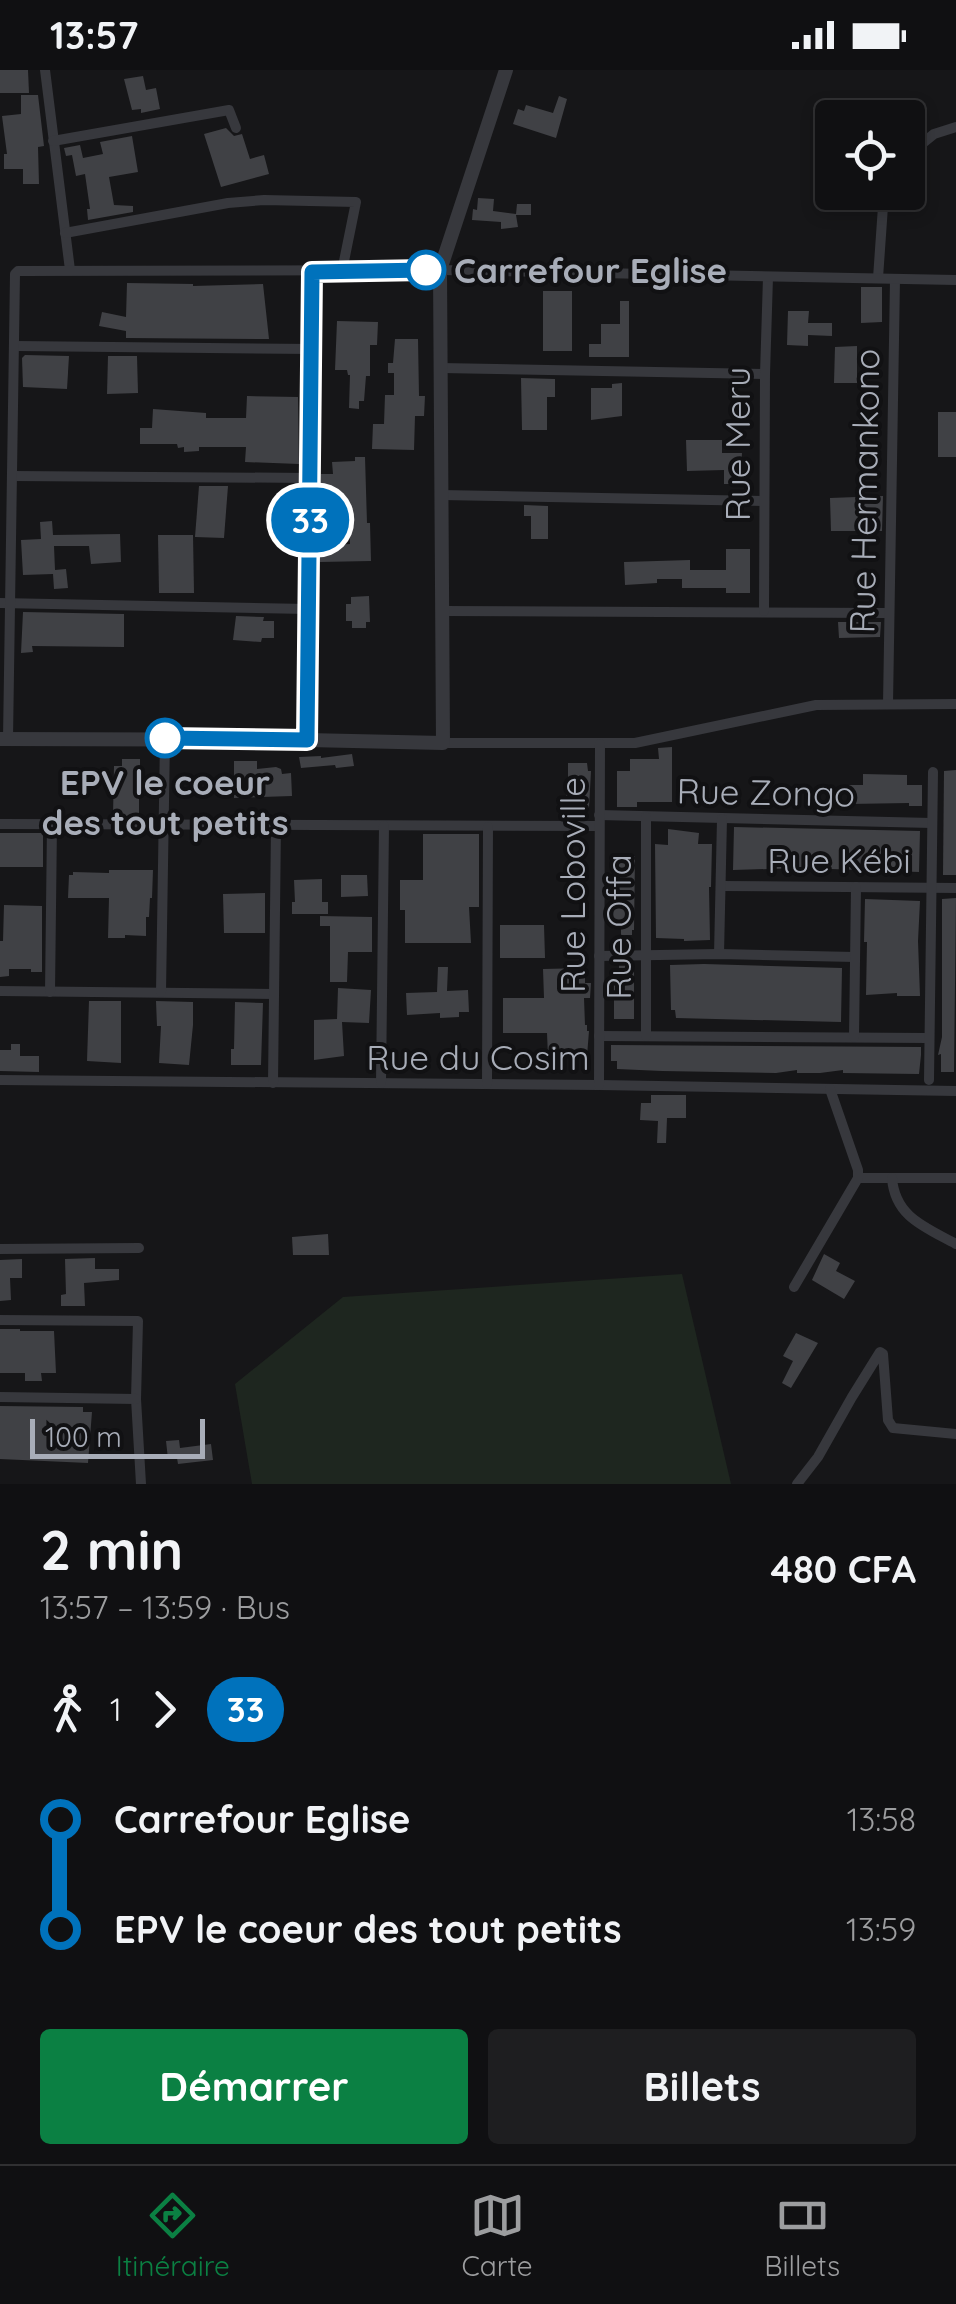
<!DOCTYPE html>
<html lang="fr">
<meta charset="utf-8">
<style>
body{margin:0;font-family:Quicksand,sans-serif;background:#1e1e20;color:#f1f3f6;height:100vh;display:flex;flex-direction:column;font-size:38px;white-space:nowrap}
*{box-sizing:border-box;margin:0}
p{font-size:32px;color:#9c9d9f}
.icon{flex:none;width:55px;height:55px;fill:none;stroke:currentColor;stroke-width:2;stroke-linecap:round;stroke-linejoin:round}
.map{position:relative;height:1414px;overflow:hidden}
.panel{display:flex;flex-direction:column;background:#101012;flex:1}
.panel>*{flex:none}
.badge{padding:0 20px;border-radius:32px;font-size:35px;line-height:65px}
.tools{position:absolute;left:815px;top:30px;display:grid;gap:20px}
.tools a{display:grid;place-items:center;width:110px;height:110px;border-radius:10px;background:#101012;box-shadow:0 5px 15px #0003,0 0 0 2px #303032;font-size:50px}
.scale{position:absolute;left:30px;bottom:25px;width:175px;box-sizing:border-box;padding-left:10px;border:5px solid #a8adb8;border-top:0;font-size:28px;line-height:35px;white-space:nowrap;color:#a8adb8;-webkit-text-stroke:8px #111113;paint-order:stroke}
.map>.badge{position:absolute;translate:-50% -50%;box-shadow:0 0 0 5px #fff}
.legs{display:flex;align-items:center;gap:15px;height:110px;padding:0 40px;font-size:32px}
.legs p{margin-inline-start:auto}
.headline{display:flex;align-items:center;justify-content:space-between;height:170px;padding:0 40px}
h1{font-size:55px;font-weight:700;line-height:75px}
.cta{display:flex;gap:20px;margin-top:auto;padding:20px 40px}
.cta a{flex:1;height:115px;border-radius:10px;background:#0b8043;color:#fff;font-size:40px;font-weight:700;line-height:115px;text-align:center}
.cta a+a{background:#1e1e20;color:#f1f3f6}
ul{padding:0 40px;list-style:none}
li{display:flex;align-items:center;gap:35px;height:110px;font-size:38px}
li i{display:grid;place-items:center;width:15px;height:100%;margin:0 12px;background:currentColor}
li i::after{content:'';width:25px;height:25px;margin:-12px;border:8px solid;border-radius:50%;background:#101012}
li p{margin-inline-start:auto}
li:first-child i{background:linear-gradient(#0000 50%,currentColor 0)}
li:last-child i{background:linear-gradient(currentColor 50%,#0000 0)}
.status{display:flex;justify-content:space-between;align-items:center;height:70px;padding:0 50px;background:#101012;direction:ltr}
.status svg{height:28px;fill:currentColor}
.tabs{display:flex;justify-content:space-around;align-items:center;height:140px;border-top:2px solid #303032;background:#101012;font-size:28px;color:#9c9d9f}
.tabs a{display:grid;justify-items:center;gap:5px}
.tabs .active{color:#0b8043}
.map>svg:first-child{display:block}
.green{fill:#1e261f}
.building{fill:#404145}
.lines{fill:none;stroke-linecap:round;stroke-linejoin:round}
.minor{stroke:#37383d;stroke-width:10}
.tertiary{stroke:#37383d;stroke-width:14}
.line-1-casing{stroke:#fff;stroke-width:22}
.line-1{stroke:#0072bc;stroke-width:15}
.stop-1-dot{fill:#fff;stroke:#0072bc;stroke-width:5}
.labels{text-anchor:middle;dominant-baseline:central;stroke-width:8;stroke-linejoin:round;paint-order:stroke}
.stop-label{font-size:35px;font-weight:bold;fill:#a8adb8;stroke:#111113;text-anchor:start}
.street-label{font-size:35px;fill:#a8adb8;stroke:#111113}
</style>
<div class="status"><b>13:57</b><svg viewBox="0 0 49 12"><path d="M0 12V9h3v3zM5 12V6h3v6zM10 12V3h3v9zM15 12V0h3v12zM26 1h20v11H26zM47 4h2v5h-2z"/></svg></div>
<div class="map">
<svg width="956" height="1414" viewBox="0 0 956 1414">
<rect width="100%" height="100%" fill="#161618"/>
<polygon class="green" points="682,1204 731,1414 252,1414 235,1314 343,1227"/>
<g class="building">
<polygon points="0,0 28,0 29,23 0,23"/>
<polygon points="143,6 146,20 156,18 160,39 141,43 141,39 132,40 124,9"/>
<polygon points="21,25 38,25 44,76 38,77 39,114 23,114 23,99 4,99 4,84 7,84 2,46 21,44"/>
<polygon points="559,26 567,29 556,68 513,54 518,39 524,41 526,35 553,43"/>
<polygon points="226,58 234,66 242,64 250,89 264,85 269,104 221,117 204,64"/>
<polygon points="132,66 138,102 109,107 114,135 133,136 133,142 88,150 87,139 90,139 85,104 76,106 72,85 66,86 64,78 80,75 83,88 103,84 100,72"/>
<polygon points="478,128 494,129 493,141 516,144 517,134 531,134 531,145 516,145 518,157 501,159 501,152 472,150 473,139 477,140"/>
<polygon points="127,213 193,214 193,216 263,214 269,269 126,268 126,261 99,256 102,242 126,247"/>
<polygon points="861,217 882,217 882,252 861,253"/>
<rect x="543" y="221" width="29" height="60"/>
<polygon points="620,231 629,231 629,287 589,287 589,274 601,274 601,254 620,254"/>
<polygon points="788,241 809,241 808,253 832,253 832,266 808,265 808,276 787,275"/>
<polygon points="337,251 378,252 377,275 370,275 370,306 366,306 364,331 359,331 359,339 349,338 350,305 348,305 347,300 335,300"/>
<polygon points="395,269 418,269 419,326 425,326 424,346 415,346 414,380 372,379 373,354 384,354 385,325 394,325 394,303 388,303 388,293 393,293"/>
<polygon points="857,276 857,313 834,313 835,277"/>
<polygon points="25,285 69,286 67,319 23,317 22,288"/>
<polygon points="108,286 137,286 138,323 107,324"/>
<polygon points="521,308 555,309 555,327 547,327 547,360 522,360"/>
<polygon points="622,313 622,346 591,350 591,318 612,318 612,314"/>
<polygon points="247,326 298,327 299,394 245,392 246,377 199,377 199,381 184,382 184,377 178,378 177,374 140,374 140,358 152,358 153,339 206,343 206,348 246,348"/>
<rect x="938" y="342" width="18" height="45"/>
<polygon points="686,370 722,370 722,383 742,383 740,414 724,414 724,400 687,401"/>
<polygon points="355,387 365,387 367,453 370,453 371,491 320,492 320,480 336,479 335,475 350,474 349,453 321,453 321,404 333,404 332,392 355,391"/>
<polygon points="199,416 228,416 224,468 195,467"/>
<polygon points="883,426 882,461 831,461 830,428"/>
<polygon points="524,435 548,436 548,469 531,469 531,446 524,446"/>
<polygon points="52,451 53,465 120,464 121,492 91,494 89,476 54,476 55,500 66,499 68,518 54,519 53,504 23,505 21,470 41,469 40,452"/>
<polygon points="158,465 193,465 194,523 159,523"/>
<polygon points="726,479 750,479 750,523 726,523 726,518 682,518 682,509 657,509 657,513 625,515 624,492 690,490 690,500 726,500"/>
<polygon points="369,526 370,552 366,552 366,558 352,558 352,551 346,551 346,534 351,534 351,527"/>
<polygon points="23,542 124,544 124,577 32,576 33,582 21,583"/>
<polygon points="236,546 264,547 263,551 274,551 274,568 262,568 261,572 233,570"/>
<polygon points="838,552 881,552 880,567 839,568"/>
<polygon points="672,677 672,732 637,732 637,737 617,737 617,701 630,701 630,689 659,689 658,678"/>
<polygon points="352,684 354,696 336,698 335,695 301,698 299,687 321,686 321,688"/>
<polygon points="122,689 140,689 140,711 147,711 146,725 139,725 139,746 113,746 114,696 122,696"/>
<polygon points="234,691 257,691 257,699 276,697 281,699 282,704 291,703 292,726 234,728"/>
<polygon points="568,693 587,693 588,701 591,701 589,738 564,738 568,713"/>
<polygon points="956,700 956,805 943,805 944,701"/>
<polygon points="863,704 907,705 907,715 922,715 922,736 909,736 909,733 849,734 849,715 863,715"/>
<polygon points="734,757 920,761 919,802 802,798 733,800"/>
<polygon points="668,759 699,763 698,774 712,774 711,817 709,817 710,870 684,871 684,869 656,868 655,774 668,775"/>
<rect x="0" y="763" width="43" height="34"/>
<polygon points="423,764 479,764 479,837 469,837 471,873 405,873 405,840 400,840 400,810 423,810"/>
<polygon points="635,786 634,860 632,860 632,865 621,865 621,859 613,859 614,790"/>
<polygon points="109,800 153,800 152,828 150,828 149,847 146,847 146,866 125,865 125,868 108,868 109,828 68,828 69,805 73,805 73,802 109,803"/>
<polygon points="341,805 367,805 368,826 341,827"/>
<polygon points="322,809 322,832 328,832 328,844 292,844 292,832 295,832 294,810"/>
<polygon points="265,823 265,863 224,863 223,824"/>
<polygon points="956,828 954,1002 941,1002 941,984 938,985 942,967 942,829"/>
<polygon points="865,829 920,831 918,871 920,926 897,926 897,923 866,925 867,872 864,872"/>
<polygon points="4,835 42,836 42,902 31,902 31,899 9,899 9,906 0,907 0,871 3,871"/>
<polygon points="320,846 372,847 372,882 348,882 347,912 330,912 330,856 320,856"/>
<polygon points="500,855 544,855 545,888 500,888"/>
<polygon points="619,894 634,894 634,949 614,949 614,901 619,901"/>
<polygon points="704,894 842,898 841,952 676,948 675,940 671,940 670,895"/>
<polygon points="438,897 448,897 447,921 468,920 469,942 459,942 459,947 440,948 440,943 407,945 406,923 437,922"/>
<polygon points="585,898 585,913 591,913 590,928 584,928 585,955 587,955 587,961 589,961 587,986 548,987 547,963 503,963 503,928 544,928 543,899"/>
<polygon points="338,918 371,920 369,953 342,952 344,986 314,990 314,950 337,949"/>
<polygon points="89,931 121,931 121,993 87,991"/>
<polygon points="156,931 193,932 193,955 189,995 159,993 161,956 157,956"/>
<polygon points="235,932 263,933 261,995 231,995 231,979 234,979"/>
<polygon points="11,974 20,974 20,986 39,986 39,1002 0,1001 0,980 11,980"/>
<polygon points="611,975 921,977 921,985 919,1004 843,1003 843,1000 820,1003 797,1003 797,1000 776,1003 662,1001 617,999 617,991 611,991"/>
<polygon points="651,1025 686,1025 686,1048 667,1048 666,1073 657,1073 658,1051 640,1050 641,1033 651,1033"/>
<polygon points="328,1164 329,1185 293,1185 292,1167"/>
<polygon points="824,1184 840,1193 836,1201 855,1211 844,1229 812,1210"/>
<polygon points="95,1188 95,1199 119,1199 119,1210 84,1213 85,1236 61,1236 61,1225 66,1224 65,1189"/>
<polygon points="22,1189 22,1208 10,1208 11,1230 0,1231 0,1190"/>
<polygon points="0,1259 20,1259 20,1261 54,1261 56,1303 41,1303 42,1311 25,1311 25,1303 0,1303"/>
<polygon points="796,1263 818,1273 791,1318 782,1313 793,1291 783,1286"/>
<polygon points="0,1336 83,1337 83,1342 92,1342 88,1393 0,1389"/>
<polygon points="179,1370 180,1378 211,1374 213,1390 178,1394 177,1388 168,1389 166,1371"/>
</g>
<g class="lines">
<g class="minor">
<polyline points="45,0 70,200"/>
<polyline points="53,71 229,40 236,58"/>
<polyline points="908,85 934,64 956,57"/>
<polyline points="65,163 228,133 264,130 356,132 342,201"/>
<polyline points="878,208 884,122"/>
<polyline points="16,276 312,279"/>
<polyline points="441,298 765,304"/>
<polyline points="13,406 311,408"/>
<polyline points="441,425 764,431"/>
<polyline points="0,533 308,539"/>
<polyline points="442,541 888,543"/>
<polyline points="764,541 765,304 768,207"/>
<polyline points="888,634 895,209"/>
<polyline points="8,669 15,204 18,201 440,200 956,210"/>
<polyline points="307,670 312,202"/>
<polyline points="443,673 635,673 816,635 956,634"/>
<polyline points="599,745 932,753"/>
<polyline points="0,754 599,756"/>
<polyline points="721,816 956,818"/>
<polyline points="719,884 722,749"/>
<polyline points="599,886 719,884 855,887"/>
<polyline points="0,921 274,924"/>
<polyline points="50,922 52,754"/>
<polyline points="161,922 165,669"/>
<polyline points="599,966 928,968"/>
<polyline points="646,966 646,747"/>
<polyline points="854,967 856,817"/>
<polyline points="0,1010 599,1015 956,1021"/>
<polyline points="929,1010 933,702"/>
<polyline points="273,1013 276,755"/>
<polyline points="381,1013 384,756"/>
<polyline points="487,1014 488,757"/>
<polyline points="599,1015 600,674"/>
<polyline points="858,1108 956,1108"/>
<path d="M892,1108C895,1147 925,1157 956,1174"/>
<polyline points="0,1179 139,1178"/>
<polyline points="794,1217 858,1108 858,1100 830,1019"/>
<polyline points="0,1250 138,1251 136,1329 141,1414"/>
<polyline points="0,1327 136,1329"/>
<polyline points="797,1414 818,1387 852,1327 880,1282 883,1284 888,1350 893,1358 956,1364"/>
</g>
<polyline class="tertiary" points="0,669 307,670 443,673 440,200 506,0"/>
</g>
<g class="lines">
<defs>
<polyline id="line-1" points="165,668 307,670 312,202 426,200"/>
</defs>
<use href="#line-1" class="line-1-casing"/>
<use href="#line-1" class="line-1"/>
</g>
<g class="stop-1-dot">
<circle cx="426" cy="200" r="18"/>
<circle cx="165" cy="668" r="18"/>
</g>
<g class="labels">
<g class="stop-label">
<text x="454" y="200">Carrefour Eglise</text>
<text x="165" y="712" text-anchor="middle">EPV le coeur<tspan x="165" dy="40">des tout petits</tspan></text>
</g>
<g class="street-label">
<text transform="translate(737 374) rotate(-90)">Rue Meru</text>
<text transform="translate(864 421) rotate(-89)">Rue Hermankono</text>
<text transform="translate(766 722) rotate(1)">Rue Zongo</text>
<text x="839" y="790">Rue Kébi</text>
<text transform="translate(572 815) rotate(-90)">Rue Loboville</text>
<text transform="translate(618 857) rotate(-90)">Rue Offa</text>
<text x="478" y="987">Rue du Cosim</text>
</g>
</g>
</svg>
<div class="tools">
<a><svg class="icon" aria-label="locate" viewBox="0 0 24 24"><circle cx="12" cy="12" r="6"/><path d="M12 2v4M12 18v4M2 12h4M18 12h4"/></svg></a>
</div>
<div class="scale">100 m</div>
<b class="badge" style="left:310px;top:450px;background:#0072bc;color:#fff">33</b>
</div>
<section class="panel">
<div class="headline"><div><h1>2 min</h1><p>13:57 – 13:59 · Bus</p></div><b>480 CFA</b></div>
<div class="legs"><svg class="icon" aria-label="walk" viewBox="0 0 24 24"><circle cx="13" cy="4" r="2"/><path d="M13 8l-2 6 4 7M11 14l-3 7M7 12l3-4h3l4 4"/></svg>1<svg class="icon" aria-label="forward" viewBox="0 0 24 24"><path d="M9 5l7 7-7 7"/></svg><b class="badge" style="background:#0072bc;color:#fff">33</b></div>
<ul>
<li><i style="color:#0072bc"></i><b>Carrefour Eglise</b><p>13:58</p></li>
<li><i style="color:#0072bc"></i><b>EPV le coeur des tout petits</b><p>13:59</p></li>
</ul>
<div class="cta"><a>Démarrer</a><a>Billets</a></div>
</section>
<nav class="tabs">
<a class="active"><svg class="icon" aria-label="directions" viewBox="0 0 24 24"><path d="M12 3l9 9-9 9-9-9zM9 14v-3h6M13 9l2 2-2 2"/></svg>Itinéraire</a>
<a><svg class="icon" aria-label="map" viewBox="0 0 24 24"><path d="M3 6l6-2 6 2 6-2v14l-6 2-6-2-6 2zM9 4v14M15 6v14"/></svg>Carte</a>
<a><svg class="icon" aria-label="tickets" viewBox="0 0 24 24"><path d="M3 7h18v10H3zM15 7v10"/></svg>Billets</a>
</nav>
